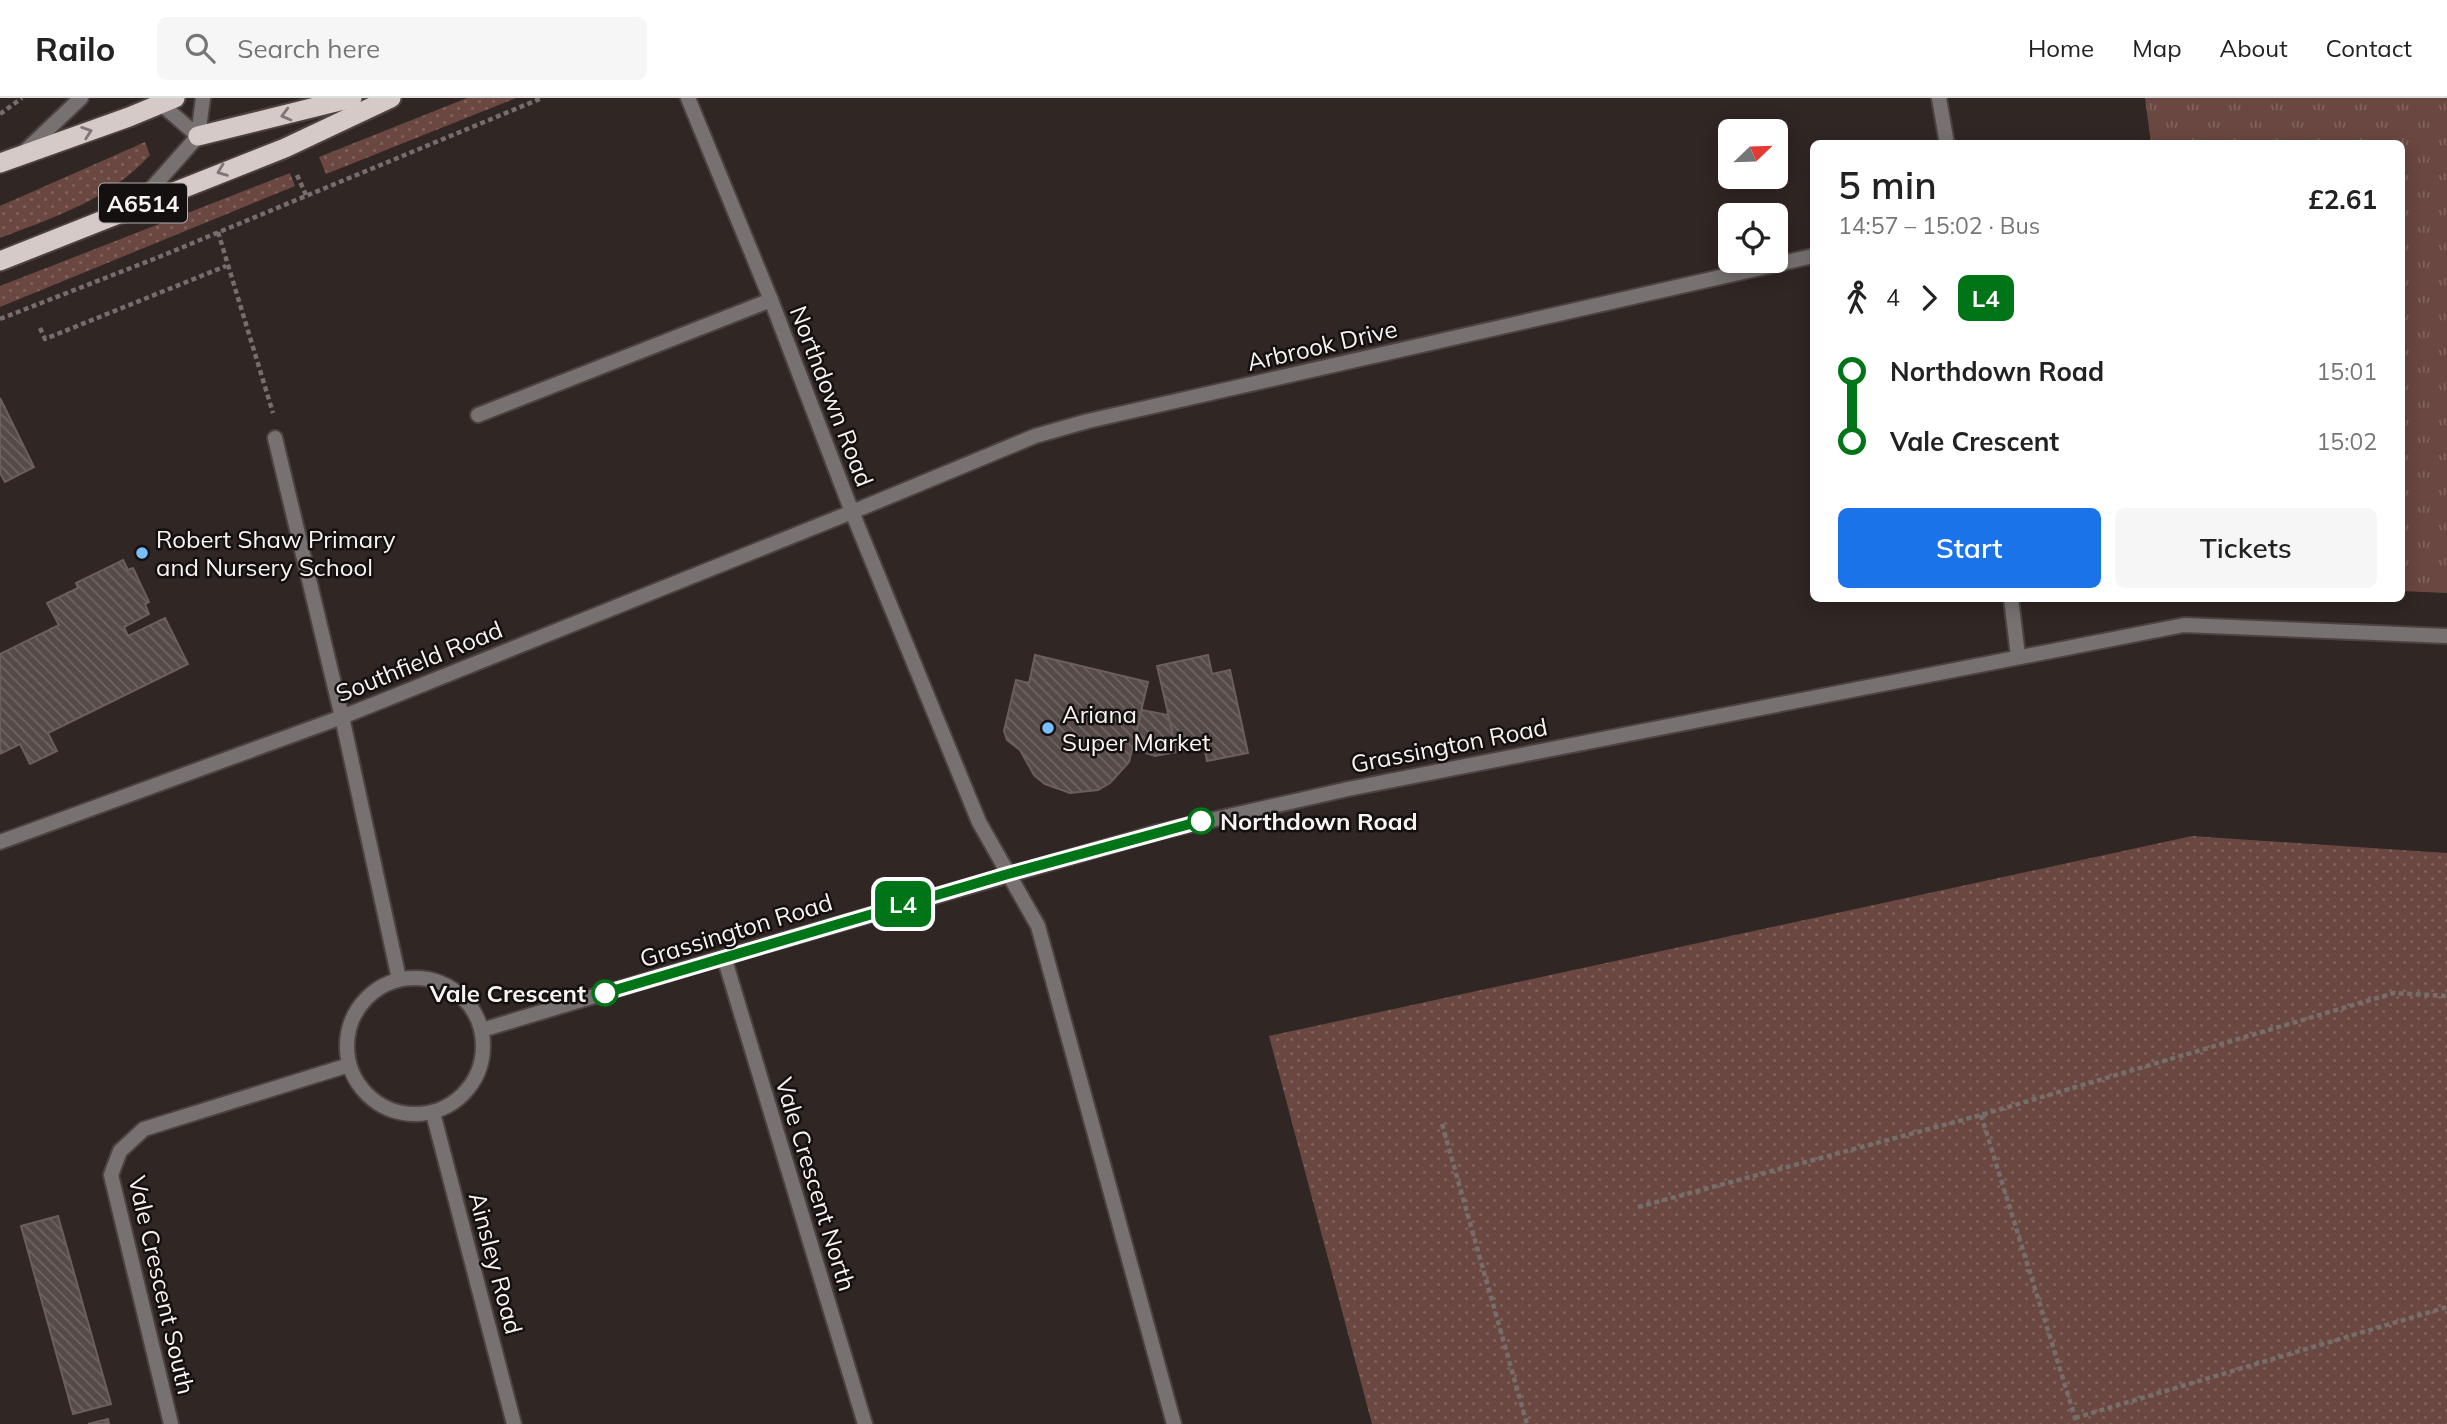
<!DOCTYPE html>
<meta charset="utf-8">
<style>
body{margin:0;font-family:Mulish,sans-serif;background:#f6f6f6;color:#222;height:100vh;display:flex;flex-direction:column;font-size:26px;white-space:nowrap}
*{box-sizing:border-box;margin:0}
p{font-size:23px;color:#767676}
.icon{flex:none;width:38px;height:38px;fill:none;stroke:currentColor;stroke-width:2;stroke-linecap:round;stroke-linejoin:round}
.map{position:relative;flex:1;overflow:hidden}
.panel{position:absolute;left:1810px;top:42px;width:595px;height:462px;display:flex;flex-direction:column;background:#fff;border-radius:10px;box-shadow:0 4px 18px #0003}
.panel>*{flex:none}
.badge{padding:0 14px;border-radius:10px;font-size:24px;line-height:46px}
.needle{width:46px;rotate:67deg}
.buttons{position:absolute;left:1718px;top:21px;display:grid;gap:14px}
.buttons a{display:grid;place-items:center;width:70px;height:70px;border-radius:10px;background:#fff;box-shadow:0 4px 18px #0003;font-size:35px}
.map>.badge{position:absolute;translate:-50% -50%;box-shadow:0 0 0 4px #fff}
.legs{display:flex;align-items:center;gap:10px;height:77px;padding:0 28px;font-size:23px}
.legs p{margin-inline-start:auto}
.head{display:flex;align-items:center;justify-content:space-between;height:119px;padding:0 28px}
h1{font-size:38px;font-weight:600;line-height:52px}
.button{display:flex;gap:14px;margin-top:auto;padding:14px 28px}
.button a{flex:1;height:80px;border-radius:10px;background:#1a73e8;color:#fff;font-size:28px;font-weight:600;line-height:80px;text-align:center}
.button a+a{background:#f6f6f6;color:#222}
ul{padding:0 28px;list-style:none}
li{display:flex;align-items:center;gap:24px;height:70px;font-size:26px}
li i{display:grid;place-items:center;width:10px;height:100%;margin:0 9px;background:currentColor}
li i::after{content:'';width:18px;height:18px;margin:-9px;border:5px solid;border-radius:50%;background:#fff}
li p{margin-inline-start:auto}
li:first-child i{background:linear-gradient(#0000 50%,currentColor 0)}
li:last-child i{background:linear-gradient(currentColor 50%,#0000 0)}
header{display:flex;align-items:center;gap:42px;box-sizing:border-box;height:98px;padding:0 35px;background:#fff;border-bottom:2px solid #e0e0e0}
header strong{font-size:33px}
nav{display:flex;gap:38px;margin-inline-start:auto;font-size:24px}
.search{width:490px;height:63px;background:#f6f6f6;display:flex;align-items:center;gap:18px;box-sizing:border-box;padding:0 24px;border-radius:10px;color:#767676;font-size:26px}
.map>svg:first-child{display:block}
.grass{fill:url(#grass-dots)}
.park{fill:url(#park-tufts)}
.building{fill:url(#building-back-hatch);stroke:#6a5f5c;stroke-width:2}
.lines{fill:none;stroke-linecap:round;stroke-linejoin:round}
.service-casing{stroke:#4c4341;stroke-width:18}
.minor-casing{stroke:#4c4341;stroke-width:18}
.tertiary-casing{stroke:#4c4341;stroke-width:18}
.trunk-casing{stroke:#4c4341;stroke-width:23}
.path{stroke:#766e6c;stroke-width:4.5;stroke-dasharray:5 3.5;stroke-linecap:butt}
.service{stroke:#777271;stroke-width:14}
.minor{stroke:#777271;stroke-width:14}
.tertiary{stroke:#777271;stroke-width:14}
.trunk{stroke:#d6cac8;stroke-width:19}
.oneway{stroke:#7f7675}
.line-1-casing{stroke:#fff;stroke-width:16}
.line-1{stroke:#007517;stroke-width:10}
.poi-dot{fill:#78bff7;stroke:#14100f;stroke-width:2.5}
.stop-1-dot{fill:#fff;stroke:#007517;stroke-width:3.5}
.labels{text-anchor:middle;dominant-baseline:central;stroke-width:5;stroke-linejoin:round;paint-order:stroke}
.shield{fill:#14100f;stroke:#b4afad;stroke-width:2}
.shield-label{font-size:23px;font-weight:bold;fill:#f9f3f1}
.street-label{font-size:24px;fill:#f9f3f1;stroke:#14100f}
.poi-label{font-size:24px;fill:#f9f3f1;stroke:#14100f;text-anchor:start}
.stop-label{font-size:24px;font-weight:bold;fill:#f9f3f1;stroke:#14100f;text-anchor:start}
</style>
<header>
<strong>Railo</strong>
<div class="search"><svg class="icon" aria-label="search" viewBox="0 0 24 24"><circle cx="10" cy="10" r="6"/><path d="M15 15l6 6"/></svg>Search here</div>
<nav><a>Home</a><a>Map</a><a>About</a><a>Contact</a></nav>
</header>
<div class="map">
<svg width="2447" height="1326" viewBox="0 0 2447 1326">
<defs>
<pattern id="grass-dots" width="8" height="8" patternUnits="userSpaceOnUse" patternTransform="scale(1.75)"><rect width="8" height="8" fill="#6a4740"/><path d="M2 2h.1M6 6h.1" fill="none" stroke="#80625c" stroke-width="1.8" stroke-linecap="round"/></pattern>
<pattern id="park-tufts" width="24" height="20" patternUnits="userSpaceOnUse" patternTransform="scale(1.75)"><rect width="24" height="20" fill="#6a4740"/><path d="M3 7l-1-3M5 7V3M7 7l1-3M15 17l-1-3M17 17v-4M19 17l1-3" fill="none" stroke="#80625c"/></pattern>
<pattern id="building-back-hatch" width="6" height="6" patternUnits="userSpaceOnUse" patternTransform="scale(1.75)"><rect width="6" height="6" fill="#554a47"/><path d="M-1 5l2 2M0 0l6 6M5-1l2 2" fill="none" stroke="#6e6562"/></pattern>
</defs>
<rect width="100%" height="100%" fill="#302624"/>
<g class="grass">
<polygon points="467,0 516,0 326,76 319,59"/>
<path d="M145,44L150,57C112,100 53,120 0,140V108Z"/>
<polygon points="290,75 295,88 0,209 0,188"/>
<polygon points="2192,738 2447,755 2447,1326 1372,1326 1269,938"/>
</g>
<polygon class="park" points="2145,0 2447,0 2447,495 2401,493 2401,46 2151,45"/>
<g class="building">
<polygon points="0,300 34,369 5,384 0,375"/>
<polygon points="123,462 128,472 133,470 149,504 145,506 149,516 124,529 128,538 165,520 188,566 48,635 57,653 30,666 20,646 0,656 0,556 59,527 47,505 78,490 76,485"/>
<polygon points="1035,557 1148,584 1129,664 1110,685 1098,692 1070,695 1045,686 1034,677 1020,652 1007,642 1004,633 1016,582 1029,585"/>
<polygon points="1208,557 1212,576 1230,572 1248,655 1207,663 1204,648 1177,654 1157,568"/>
<polygon points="1142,612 1168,617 1177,654 1155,658 1132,650"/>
<polygon points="58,1118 111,1306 73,1316 21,1128"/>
<polygon points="108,1321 109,1326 88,1326"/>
</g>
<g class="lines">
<defs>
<polyline id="service" points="478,317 771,202"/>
<g id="minor">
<polyline points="688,0 771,202 852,414 979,724 1038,828 1174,1326"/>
<polyline points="1939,0 1947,46"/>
<polyline points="275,340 342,619 399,881"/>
<polyline points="2011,500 2018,558"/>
<polyline points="0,744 342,619 852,414 1035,338 1088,323 1813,158"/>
<polyline points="724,859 865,1326"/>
<circle cx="415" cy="948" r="68"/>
<polyline points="482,932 724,859 1158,734 1348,691 2184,527 2447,538"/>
<polyline points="433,1015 514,1326"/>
<polyline points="171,1326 111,1077 120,1053 144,1031 349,967"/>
</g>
<g id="tertiary">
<polyline points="158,0 161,6 198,38"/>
<polyline points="23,55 81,0"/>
<polyline points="137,107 198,38 203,0"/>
</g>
<g id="trunk">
<polyline points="198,38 352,0"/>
<polyline points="0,65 129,19 175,0"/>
<polyline points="0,163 285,50 391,0"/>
</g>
</defs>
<use href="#service" class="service-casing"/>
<use href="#minor" class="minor-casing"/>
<use href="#tertiary" class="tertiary-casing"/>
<use href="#trunk" class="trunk-casing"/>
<g class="path">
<polyline points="0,16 22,0"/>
<polyline points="297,77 306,97"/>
<polyline points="218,134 273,315"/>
<polyline points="0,221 159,159 542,0"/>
<polyline points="40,230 45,241 226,168"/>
<polyline points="1981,1017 2077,1326"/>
<polyline points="1442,1026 1527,1326"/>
<polyline points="1638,1109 1981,1017 2394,895 2447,898"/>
<polyline points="2075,1320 2447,1209"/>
</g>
<use href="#service" class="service"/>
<use href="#minor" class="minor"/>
<use href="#tertiary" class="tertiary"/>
<use href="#trunk" class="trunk"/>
</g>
<defs><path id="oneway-chevron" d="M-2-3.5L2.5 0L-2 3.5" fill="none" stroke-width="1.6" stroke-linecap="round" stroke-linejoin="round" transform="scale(1.75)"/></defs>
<g class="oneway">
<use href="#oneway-chevron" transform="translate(286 17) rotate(165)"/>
<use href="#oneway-chevron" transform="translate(87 34) rotate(-19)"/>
<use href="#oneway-chevron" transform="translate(222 73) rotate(159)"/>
</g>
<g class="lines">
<defs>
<polyline id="line-1" points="605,895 1008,776 1201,723"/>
</defs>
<use href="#line-1" class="line-1-casing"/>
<use href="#line-1" class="line-1"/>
</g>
<g class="poi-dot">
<circle cx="142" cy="455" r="7"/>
<circle cx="1048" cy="630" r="7"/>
</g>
<g class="stop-1-dot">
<circle cx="1201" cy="723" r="12"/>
<circle cx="605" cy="895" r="12"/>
</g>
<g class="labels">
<rect class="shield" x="99" y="85.5" width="88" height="39" rx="5"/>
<g class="shield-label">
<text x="143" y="105">A6514</text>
</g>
<g class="street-label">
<text transform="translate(1322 247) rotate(-13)">Arbrook Drive</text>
<text transform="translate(832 298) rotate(69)">Northdown Road</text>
<text transform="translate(419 563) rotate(-22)">Southfield Road</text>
<text transform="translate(1449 647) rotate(-11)">Grassington Road</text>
<text transform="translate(736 832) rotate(-17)">Grassington Road</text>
<text transform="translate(816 1086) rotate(73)">Vale Crescent North</text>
<text transform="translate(496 1165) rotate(75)">Ainsley Road</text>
<text transform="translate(162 1187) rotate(77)">Vale Crescent South</text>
</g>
<g class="poi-label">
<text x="156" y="441">Robert Shaw Primary<tspan x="156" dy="28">and Nursery School</tspan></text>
<text x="1062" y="616">Ariana<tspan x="1062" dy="28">Super Market</tspan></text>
</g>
<g class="stop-label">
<text x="1220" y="723">Northdown Road</text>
<text x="586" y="895" text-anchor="end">Vale Crescent</text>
</g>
</g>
</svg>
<div class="buttons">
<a><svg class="needle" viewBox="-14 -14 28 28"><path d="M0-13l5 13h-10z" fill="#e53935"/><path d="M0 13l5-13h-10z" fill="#767676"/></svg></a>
<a><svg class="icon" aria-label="locate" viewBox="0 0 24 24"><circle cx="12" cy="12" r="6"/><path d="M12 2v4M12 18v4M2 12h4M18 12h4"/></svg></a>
</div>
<b class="badge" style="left:903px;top:806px;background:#007517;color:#fff">L4</b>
<section class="panel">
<div class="head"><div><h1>5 min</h1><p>14:57 – 15:02 · Bus</p></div><b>£2.61</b></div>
<div class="legs"><svg class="icon" aria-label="walk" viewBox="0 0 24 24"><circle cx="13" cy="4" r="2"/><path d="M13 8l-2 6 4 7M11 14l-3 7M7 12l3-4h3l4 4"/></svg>4<svg class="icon" aria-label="forward" viewBox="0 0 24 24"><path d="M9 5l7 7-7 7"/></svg><b class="badge" style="background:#007517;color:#fff">L4</b></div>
<ul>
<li><i style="color:#007517"></i><b>Northdown Road</b><p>15:01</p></li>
<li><i style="color:#007517"></i><b>Vale Crescent</b><p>15:02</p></li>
</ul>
<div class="button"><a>Start</a><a>Tickets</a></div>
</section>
</div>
